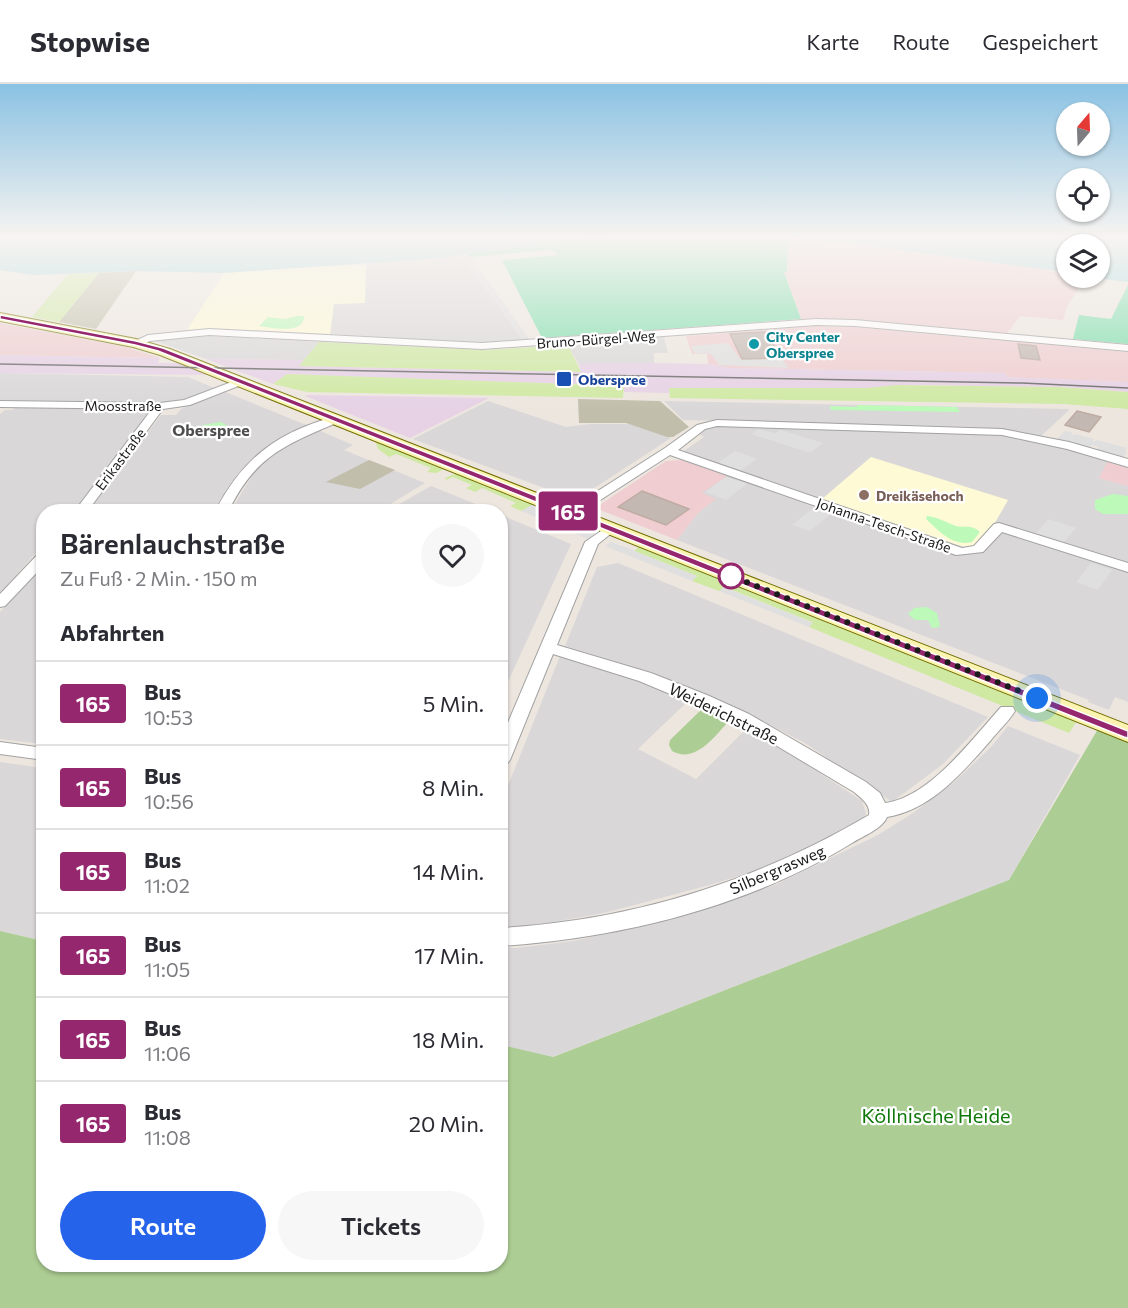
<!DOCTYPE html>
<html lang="de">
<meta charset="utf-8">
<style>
body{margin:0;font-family:Commissioner,sans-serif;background:#f7f7f7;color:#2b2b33;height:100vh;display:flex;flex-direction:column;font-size:22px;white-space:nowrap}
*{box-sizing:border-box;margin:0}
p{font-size:20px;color:#7c7c81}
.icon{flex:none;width:33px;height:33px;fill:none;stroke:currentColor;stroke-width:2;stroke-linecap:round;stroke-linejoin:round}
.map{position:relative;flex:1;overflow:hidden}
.details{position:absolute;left:36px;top:420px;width:472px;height:768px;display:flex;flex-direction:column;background:#fff;border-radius:24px;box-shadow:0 2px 4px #0004}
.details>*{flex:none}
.badge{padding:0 12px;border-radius:4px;font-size:21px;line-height:39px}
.needle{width:39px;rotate:19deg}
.controls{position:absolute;left:1056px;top:18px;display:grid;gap:12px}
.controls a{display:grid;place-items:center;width:54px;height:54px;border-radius:50%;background:#fff;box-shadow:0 2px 4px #0004;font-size:30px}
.you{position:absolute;width:30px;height:30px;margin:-15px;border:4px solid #fff;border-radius:50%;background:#1a73e8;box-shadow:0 0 0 9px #1a73e833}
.map>.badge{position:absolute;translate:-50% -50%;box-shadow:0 0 0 3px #fff}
h2{padding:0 24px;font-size:22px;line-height:54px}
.round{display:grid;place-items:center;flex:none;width:63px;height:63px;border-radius:32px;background:#f7f7f7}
.summary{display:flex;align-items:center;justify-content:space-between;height:102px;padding:0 24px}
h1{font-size:28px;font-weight:600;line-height:45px}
.action{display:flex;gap:12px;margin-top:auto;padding:12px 24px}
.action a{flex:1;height:69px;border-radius:36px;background:#2563eb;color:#fff;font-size:24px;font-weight:600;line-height:69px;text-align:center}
.action a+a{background:#f7f7f7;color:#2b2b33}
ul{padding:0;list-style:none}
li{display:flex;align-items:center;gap:18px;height:84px;padding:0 24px;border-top:2px solid #e1e1e2}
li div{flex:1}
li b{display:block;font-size:22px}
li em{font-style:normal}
li .badge{min-width:66px;font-weight:700;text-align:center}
header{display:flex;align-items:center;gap:36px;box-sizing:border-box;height:84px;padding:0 30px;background:#fff;border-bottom:2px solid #e1e1e2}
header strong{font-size:28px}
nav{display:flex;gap:33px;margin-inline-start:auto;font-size:21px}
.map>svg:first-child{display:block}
.residential{fill:#d9d7d8}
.commercial{fill:#efcdd0}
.industrial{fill:#e6d1e5}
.education{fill:#fffad6}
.construction{fill:#c1beab}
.grass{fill:#cfe9a3}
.forest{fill:#accd93}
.park{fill:#bdfab9}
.pitch{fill:#7bdeab}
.parking{fill:#dfdfdf}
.water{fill:#9ed6dc}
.building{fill:#c4b8b3;stroke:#beaba2;stroke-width:1.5}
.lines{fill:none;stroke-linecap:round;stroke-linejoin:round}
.minor-casing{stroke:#a2a2a2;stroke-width:2}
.secondary-casing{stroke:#706e03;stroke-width:2}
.minor{fill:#fff;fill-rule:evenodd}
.secondary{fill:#faf4b0;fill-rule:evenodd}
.tram{stroke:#696969;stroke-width:1.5}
.line{fill:#95276e;stroke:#fff;stroke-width:1.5}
.walk{stroke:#1b1b1b;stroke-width:6;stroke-dasharray:0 10.8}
.culture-dot{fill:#0f9aa8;stroke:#fff;stroke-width:2}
.transit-dot{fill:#1a4fb4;stroke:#fff;stroke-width:2}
.education-dot{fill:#8d6e63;stroke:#fff;stroke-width:2}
.stop-dot{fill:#fff;stroke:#95276e;stroke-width:3}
.labels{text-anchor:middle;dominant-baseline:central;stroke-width:4.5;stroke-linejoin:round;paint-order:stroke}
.far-culture-label{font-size:14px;font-weight:bold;fill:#0d838f;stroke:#fff;text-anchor:start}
.far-street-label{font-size:14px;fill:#1b1b1b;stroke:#fff}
.far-transit-label{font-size:14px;font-weight:bold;fill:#164399;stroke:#fff;text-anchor:start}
.far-education-label{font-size:14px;font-weight:bold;fill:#785e54;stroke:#fff;text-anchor:start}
.far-quarter-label{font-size:16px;font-weight:bold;fill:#4e4e4e;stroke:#fff}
.street-label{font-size:16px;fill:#1b1b1b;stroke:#fff}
.near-park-label{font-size:20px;fill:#0f7809;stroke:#fff}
</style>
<header>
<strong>Stopwise</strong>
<nav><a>Karte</a><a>Route</a><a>Gespeichert</a></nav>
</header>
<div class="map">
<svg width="1128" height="1224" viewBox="0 0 1128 1224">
<rect width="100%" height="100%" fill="#ede6df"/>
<g class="residential">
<polygon points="468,170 529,255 490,259 330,250 334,220 365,219 366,179"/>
<polygon points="207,252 319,258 304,276 206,275 155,257"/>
<polygon points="664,253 668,269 654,269 654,279 579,281 568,261"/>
<polygon points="0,289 188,293 217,305 187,317 170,320 0,317"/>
<polygon points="223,307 311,343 273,361 253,374 239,389 216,427 87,428 161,331 176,331 181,325"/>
<polygon points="488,317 566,343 591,340 629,340 671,354 576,416 413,355"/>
<polygon points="664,317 1068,325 1069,326 1040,353 978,343 683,336"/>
<polygon points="15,322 155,325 74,427 44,428 43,461 0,509 0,330 5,326 12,326"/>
<polygon points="717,342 1003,351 1031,355 1109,376 1099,394 1128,402 1128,618 1115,613 1109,626 1088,618 1089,616 677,456 698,429 716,415 701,409 734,386 684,367 704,353 698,349 709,343"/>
<polygon points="318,346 353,361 344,366 425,399 379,427 340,427 317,423 314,428 230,428 258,382 283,363"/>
<polygon points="431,402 493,427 387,427"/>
<polygon points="501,431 571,460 501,613"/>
<polygon points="618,479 988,633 943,680 892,718 805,659 728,620 651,588 565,562 597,483"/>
<polygon points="43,481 43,660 0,655 0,528"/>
<polygon points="560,572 624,592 688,617 638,665 696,695 746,645 773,658 862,717 866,730 861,738 825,756 760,785 710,801 604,829 531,842 501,843 501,719"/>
<polygon points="1008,642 1080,671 1009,796 552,973 501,961 501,863 516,864 573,857 626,846 730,817 777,800 878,751 913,729 953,699 991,663"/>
<polygon points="0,678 43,684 43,857 0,847"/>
</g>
<g class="commercial">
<polygon points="788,155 847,159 1016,181 1049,185 1049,187 1066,190 1066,194 1085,194 1067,223 1063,236 1020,232 1007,249 850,235 801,235 784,188 787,188"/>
<polygon points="0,239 126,263 160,274 0,271"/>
<polygon points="812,242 854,243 1128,268 1128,298 1006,293 1005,289 729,284 708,280 707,270 692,270 686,252"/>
<polygon points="682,376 727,392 702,409 716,415 698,429 677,456 595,424 666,377"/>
<polygon points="1107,378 1128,384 1128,402 1099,394"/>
</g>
<g class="industrial">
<polygon points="0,271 160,274 158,279 179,279 208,291 0,289"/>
<polygon points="206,275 304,276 300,282 581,288 579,281 591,279 654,279 708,280 729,284 1005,289 1006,293 1128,298 1128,308 1059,303 919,301 867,304 670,304 669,309 624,308 624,302 288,290 273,300"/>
<polygon points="308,311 489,314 410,354 305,312"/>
</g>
<g class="education">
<polygon points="366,181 365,219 334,220 330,250 211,244 187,246 224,189 280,184"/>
<polygon points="871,373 1008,416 996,437 974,462 964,463 822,415"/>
</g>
<g class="construction">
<polygon points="136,187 96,245 59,238 99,189"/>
<polygon points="578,315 660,317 689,343 673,353 667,353 626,339 579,339"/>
<polygon points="369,376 395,386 360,405 326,398"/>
</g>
<g class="grass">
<polygon points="99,189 59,238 32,233 68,190"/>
<polygon points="319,258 483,266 568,261 581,288 299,282"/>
<polygon points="287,290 624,302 623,314 307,308 273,300"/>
<polygon points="897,301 1059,303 1128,308 1128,325 1064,320 670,314 669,304 867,304"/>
<polygon points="375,357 445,385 436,389 427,388 431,384 396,370 389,373 378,365"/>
<polygon points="457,389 534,420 521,427 510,422 516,419 482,404 475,408 466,404 472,401 453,393 446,396 445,394"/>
<polygon points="641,461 1077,637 1069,649 809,543 812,538 725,503 719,507 692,497 697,492 634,467"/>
</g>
<g class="forest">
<path d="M707,625L726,634L728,638C714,653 695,680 672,667L669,661L670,656L701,626Z"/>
<polygon points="1098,645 1128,658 1128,1224 0,1224 0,847 43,857 44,1180 501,1180 501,961 553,973 1009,796"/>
</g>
<g class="park">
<path d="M297,232H304C304,251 273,244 259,242L268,233L285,235Z"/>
<polygon points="857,321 957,323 960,328 831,326 830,322 857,323"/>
<path d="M221,338L236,348C224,353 209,356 198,347L203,341Z"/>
<polygon points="1113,410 1128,412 1128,430 1103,430 1095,425 1095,416"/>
<path d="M927,432C938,433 945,438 956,442C965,444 972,440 980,448L972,458C953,463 939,447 926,435Z"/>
<polygon points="927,523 937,529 940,543 932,544 928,536 915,536 908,530 914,524"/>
</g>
<g class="pitch">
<polygon points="586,154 788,155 787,188 784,188 801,235 542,254 502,176 559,171 551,166 470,173 468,170"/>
<polygon points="1128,201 1128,260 1073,255 1079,231 1111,235"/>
</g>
<g class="parking">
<polygon points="473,178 528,253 521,254 466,179"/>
<polygon points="728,259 740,275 782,274 788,284 719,281 711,270 694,269 691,262"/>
<polygon points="759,345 775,349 781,346 823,359 810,369 751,350"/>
<polygon points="1065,347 1073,349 1071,352 1076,350 1094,355 1092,358 1097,356 1127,364 1125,367 1127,368 1122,374 1097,366 1099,363 1092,361 1089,365 1073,360 1075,358 1072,357 1069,360 1056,356"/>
<polygon points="735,367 747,371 757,375 741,386 718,379"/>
<polygon points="726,393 747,400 726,416 705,408"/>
<polygon points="534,420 564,433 598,446 588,455 521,427"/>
<polygon points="813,424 831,430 810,447 792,441"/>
<polygon points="1048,435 1061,439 1076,444 1064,458 1036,449"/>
<polygon points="611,458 625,463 697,492 692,497 605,462"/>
<polygon points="1091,479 1112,486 1098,506 1076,498"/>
<polygon points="724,503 813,539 809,543 719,507"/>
</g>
<g class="water">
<polygon points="0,154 586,154 439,174 224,189 136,187 34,191 0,186"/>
<polygon points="784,154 1128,154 1128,198 1096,194 1100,194 1100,160 1066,160 1066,188 847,159"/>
</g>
<g class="building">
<polygon points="765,248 782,274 742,275 730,250"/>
<polygon points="1018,260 1036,262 1040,276 1021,274"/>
<polygon points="1077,327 1101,333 1089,348 1065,341"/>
<polygon points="642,407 689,425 666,441 618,423"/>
</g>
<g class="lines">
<defs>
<g id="minor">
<polygon points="816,235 855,236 1128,261 1128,267 855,242 816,241 482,265 209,251 150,257 136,262 131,259 148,251 209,245 482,259"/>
<polygon points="242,294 247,297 246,299 190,321 163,325 87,428 74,428 152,325 0,323 0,317 160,319 184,316"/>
<path d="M337,332L341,333V337C286,361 256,370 228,428H215C242,374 279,347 337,332Z"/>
<polygon points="717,336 1002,345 1069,358 1128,375 1128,383 1067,365 1002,351 717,342 705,345 678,366 962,464 974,462 994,440 999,439 1128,479 1128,488 1002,448 983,468 956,471 670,371 577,431 572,432 565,428 665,364 697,341"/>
<path d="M611,440L618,444L598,460L557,561L651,589L707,611L749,630L866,698L880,709L885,719C930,713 972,655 1001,623H1013L1015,627C1009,637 999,646 991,656C963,688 931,726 887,733C882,745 863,752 852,759C748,823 621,854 501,862V844C633,836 755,798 869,731C871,721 861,714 854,708L737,638L639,597L553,570L510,676L507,680L501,682V655L585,458Z"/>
<polygon points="44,468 44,481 5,522 0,523 0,510 39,469"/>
<polygon points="0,658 44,664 44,676 0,670"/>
</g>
<polygon id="secondary" points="0,229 136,255 170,265 1128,641 1128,658 160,271 133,263 0,237"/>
</defs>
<use href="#minor" class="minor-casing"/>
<use href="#secondary" class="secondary-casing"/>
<use href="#minor" class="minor"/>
<use href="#secondary" class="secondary"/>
<polyline class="tram" points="0,280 1022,299 1128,304"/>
</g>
<linearGradient id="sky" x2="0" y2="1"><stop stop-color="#8ac2e3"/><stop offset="0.47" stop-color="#f7f4f1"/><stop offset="1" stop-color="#f7f4f1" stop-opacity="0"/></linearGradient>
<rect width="1128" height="326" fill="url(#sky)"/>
<polygon class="line" points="0,231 136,257 163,264 1128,647 1128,654 1124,653 158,267 135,261 0,235"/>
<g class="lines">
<polyline class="walk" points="731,492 729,491 1037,614"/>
</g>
<circle class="culture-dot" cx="754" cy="260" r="6"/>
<rect class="transit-dot" x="556" y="287" width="16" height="16" rx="3"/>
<circle class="education-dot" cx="864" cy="411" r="6"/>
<circle class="stop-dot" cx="731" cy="492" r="12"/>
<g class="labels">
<g class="far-culture-label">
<text x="766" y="252">City Center<tspan x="766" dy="16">Oberspree</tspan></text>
</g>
<g class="far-street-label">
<text transform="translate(596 255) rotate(-4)">Bruno-Bürgel-Weg</text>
<text x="123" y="321">Moosstraße</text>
<text transform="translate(120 375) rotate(-53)">Erikastraße</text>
<text transform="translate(884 441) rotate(19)">Johanna-Tesch-Straße</text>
</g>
<g class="far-transit-label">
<text x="578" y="295">Oberspree</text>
</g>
<g class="far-education-label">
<text x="876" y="411">Dreikäsehoch</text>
</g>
<g class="far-quarter-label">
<text x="211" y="345">Oberspree</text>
</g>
<g class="street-label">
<text transform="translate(724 629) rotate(26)">Weiderichstraße</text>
<text transform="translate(777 785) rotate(-23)">Silbergrasweg</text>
</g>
<g class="near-park-label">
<text x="936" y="1031">Köllnische Heide</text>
</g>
</g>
</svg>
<div class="controls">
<a><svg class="needle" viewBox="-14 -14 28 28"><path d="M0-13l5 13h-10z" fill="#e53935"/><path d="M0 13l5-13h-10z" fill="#7c7c81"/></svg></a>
<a><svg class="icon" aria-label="locate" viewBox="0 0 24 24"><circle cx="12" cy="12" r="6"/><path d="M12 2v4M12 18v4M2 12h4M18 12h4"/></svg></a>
<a><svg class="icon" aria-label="layers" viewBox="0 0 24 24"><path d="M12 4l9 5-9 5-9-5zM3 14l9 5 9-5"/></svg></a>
</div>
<div class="you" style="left:1037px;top:614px"></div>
<b class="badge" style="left:568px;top:427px;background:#95276e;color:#fff">165</b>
<section class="details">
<div class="summary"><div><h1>Bärenlauchstraße</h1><p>Zu Fuß · 2 Min. · 150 m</p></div><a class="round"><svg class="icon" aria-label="heart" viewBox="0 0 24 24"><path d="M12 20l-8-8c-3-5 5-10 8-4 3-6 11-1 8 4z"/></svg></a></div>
<h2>Abfahrten</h2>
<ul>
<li><span class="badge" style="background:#95276e;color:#fff">165</span><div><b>Bus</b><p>10:53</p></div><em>5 Min.</em></li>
<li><span class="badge" style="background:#95276e;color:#fff">165</span><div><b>Bus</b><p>10:56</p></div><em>8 Min.</em></li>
<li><span class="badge" style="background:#95276e;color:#fff">165</span><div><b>Bus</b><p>11:02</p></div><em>14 Min.</em></li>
<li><span class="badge" style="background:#95276e;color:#fff">165</span><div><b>Bus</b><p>11:05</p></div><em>17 Min.</em></li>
<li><span class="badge" style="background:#95276e;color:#fff">165</span><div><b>Bus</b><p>11:06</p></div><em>18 Min.</em></li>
<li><span class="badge" style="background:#95276e;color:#fff">165</span><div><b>Bus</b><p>11:08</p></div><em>20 Min.</em></li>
</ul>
<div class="action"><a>Route</a><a>Tickets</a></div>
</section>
</div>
